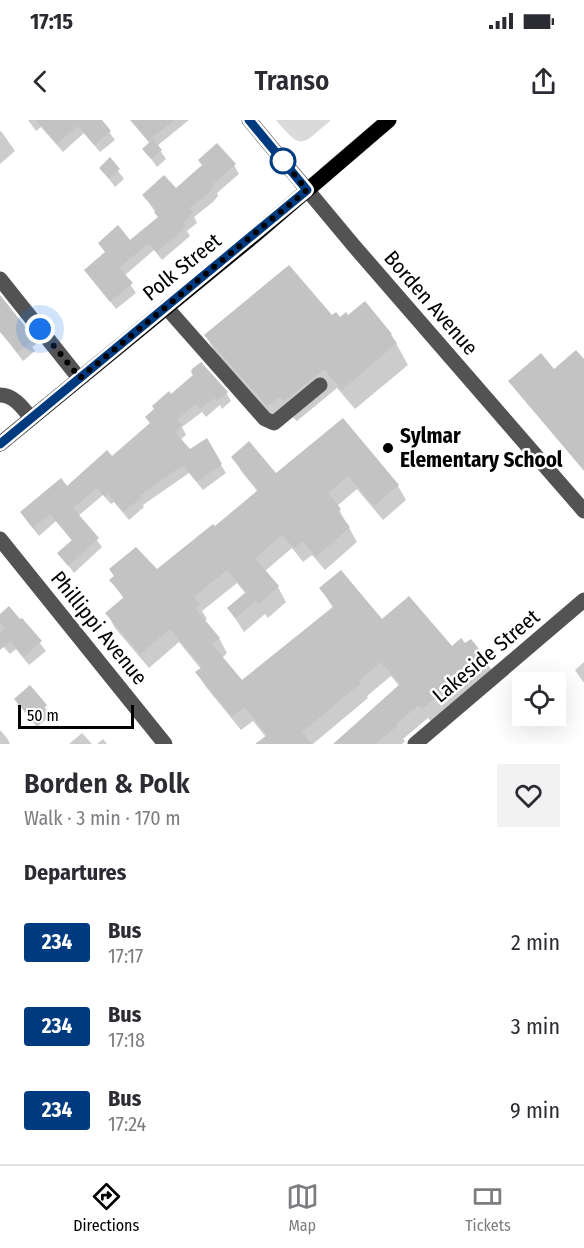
<!DOCTYPE html>
<meta charset="utf-8">
<style>
body{margin:0;font-family:"Fira Sans Condensed",sans-serif;background:#f2f2f3;color:#2b2b33;height:100vh;display:flex;flex-direction:column;font-size:22px;white-space:nowrap}
*{box-sizing:border-box;margin:0}
p{font-size:20px;color:#7c7c81}
.icon{flex:none;width:33px;height:33px;fill:none;stroke:currentColor;stroke-width:2;stroke-linecap:round;stroke-linejoin:round}
.map{position:relative;height:624px;overflow:hidden}
.details{display:flex;flex-direction:column;background:#fff;flex:1}
.details>*{flex:none}
.badge{padding:0 12px;border-radius:4px;font-size:21px;line-height:39px}
.fabs{position:absolute;left:512px;top:552px;display:grid;gap:12px}
.fabs a{display:grid;place-items:center;width:54px;height:54px;border-radius:0px;background:#fff;box-shadow:0 6px 24px #0002;font-size:30px}
.scale{position:absolute;left:18px;bottom:15px;width:116px;box-sizing:border-box;padding-left:6px;border:3px solid #000;border-top:0;font-size:16px;line-height:21px;white-space:nowrap;color:#000;-webkit-text-stroke:4px #fff;paint-order:stroke}
.you{position:absolute;width:30px;height:30px;margin:-15px;border:4px solid #fff;border-radius:50%;background:#1a73e8;box-shadow:0 0 0 9px #1a73e833}
.map>.badge{position:absolute;translate:-50% -50%;box-shadow:0 0 0 3px #fff}
h2{padding:0 24px;font-size:22px;line-height:54px}
.round{display:grid;place-items:center;flex:none;width:63px;height:63px;border-radius:0px;background:#f2f2f3}
.headline{display:flex;align-items:center;justify-content:space-between;height:102px;padding:0 24px}
h1{font-size:28px;font-weight:600;line-height:45px}
ul{padding:0;list-style:none}
li{display:flex;align-items:center;gap:18px;height:84px;padding:0 24px}
li div{flex:1}
li b{display:block;font-size:22px}
li em{font-style:normal}
li .badge{min-width:66px;font-weight:700;text-align:center}
.status{display:flex;justify-content:space-between;align-items:center;height:42px;padding:0 30px;background:#fff;direction:ltr}
.status svg{height:16px;fill:currentColor}
header{display:flex;justify-content:space-between;align-items:center;height:78px;padding:0 24px;background:#fff;font-size:27px;font-weight:600}
.dock{display:flex;justify-content:space-around;align-items:center;height:84px;border-top:2px solid #e1e1e2;background:#fff;font-size:16px;color:#7c7c81}
.dock a{display:grid;justify-items:center;gap:3px}
.dock .on{color:#000}
.map>svg:first-child{display:block}
.green{fill:#dadada}
.shadow{fill:#0003}
.building{fill:#c3c3c3}
.lines{fill:none;stroke-linecap:round;stroke-linejoin:round}
.major-casing{stroke:#dbdbdb;stroke-width:16}
.minor{stroke:#535353;stroke-width:15}
.major{stroke:#000;stroke-width:15}
.line-casing{stroke:#fff;stroke-width:14}
.line{stroke:#003b80;stroke-width:9}
.walk{stroke:#000;stroke-width:6;stroke-dasharray:0 10.8}
.stop-dot{fill:#fff;stroke:#003b80;stroke-width:3}
.poi-dot{fill:#000;stroke:#fff;stroke-width:2}
.labels{text-anchor:middle;dominant-baseline:central;stroke-width:5;stroke-linejoin:round;paint-order:stroke}
.street-label{font-size:21px;fill:#000;stroke:#fff}
.poi-label{font-size:21px;font-weight:bold;fill:#000;stroke:#fff;text-anchor:start}
</style>
<div class="status"><b>17:15</b><svg viewBox="0 0 49 12"><path d="M0 12V9h3v3zM5 12V6h3v6zM10 12V3h3v9zM15 12V0h3v12zM26 1h20v11H26zM47 4h2v5h-2z"/></svg></div>
<header><svg class="icon" aria-label="back" viewBox="0 0 24 24"><path d="M15 5l-7 7 7 7"/></svg>Transo<svg class="icon" aria-label="share" viewBox="0 0 24 24"><path d="M12 15V3M7 8l5-5 5 5M5 13v7h14v-7"/></svg></header>
<div class="map">
<svg width="584" height="624" viewBox="0 0 584 624">
<rect width="100%" height="100%" fill="#fff"/>
<path class="green" d="M276,0H331C301,25 303,32 276,0Z"/>
<g class="shadow">
<polygon points="28,0 100,0 115,20 100,32 84,13 63,32 41,7 36,11"/>
<polygon points="139,0 189,0 157,26 166,39 157,47 144,29 150,24 135,3"/>
<polygon points="1,11 15,31 0,44 0,12"/>
<polygon points="110,40 124,59 115,67 101,48"/>
<polygon points="234,45 239,54 217,73 218,76 213,82 194,97 197,103 187,111 190,116 162,140 154,130 124,156 136,173 116,189 86,150 106,133 100,123 130,122 159,98 144,75 176,70"/>
<polygon points="0,177 36,224 32,227 35,231 23,241 0,211"/>
<polygon points="332,197 391,214 408,245 355,289 337,268 297,301 291,296 280,306 217,235 205,215"/>
<polygon points="584,241 584,351 515,269 554,251"/>
<polygon points="226,272 231,281 222,289 220,285 206,297 202,292 182,307 186,315 180,320 190,331 206,321 226,353 203,370 189,353 143,385 144,387 129,400 114,382 111,384 103,375 78,396 102,427 74,453 59,433 73,422 56,401 39,416 27,401 22,392 67,368 111,338 151,304 171,276"/>
<polygon points="343,300 398,366 406,380 383,400 357,369 337,386 357,422 325,450 312,435 303,442 292,428 265,451 278,467 286,482 268,498 265,494 244,512 229,489 246,474 237,463 202,491 207,499 204,501 219,518 227,533 222,538 241,562 333,488 321,469 382,501 451,528 484,537 492,551 431,602 428,598 403,619 405,621 402,624 334,624 400,567 391,556 367,576 368,578 313,624 258,624 266,617 253,601 241,610 206,567 197,553 201,549 179,522 149,548 115,508 107,493 124,479 111,460 157,451 214,408 258,372 241,351 233,337 276,356"/>
<polygon points="0,496 20,501 22,500 46,531 29,545 16,529 10,534 0,523"/>
<polygon points="584,542 584,563 575,550"/>
<polygon points="29,567 51,595 37,607 15,579"/>
<polygon points="0,610 7,618 10,624 0,624"/>
<polygon points="82,613 92,624 69,624"/>
<polygon points="103,619 107,624 97,624"/>
</g>
<g class="building">
<polygon points="36,0 102,0 111,11 94,25 78,6 57,24"/>
<polygon points="130,0 174,0 148,21"/>
<polygon points="153,19 162,30 151,39 142,29"/>
<polygon points="217,23 236,44 213,64 214,66 208,74 189,88 193,93 183,102 186,106 177,115 156,132 149,123 119,148 133,163 110,182 84,150 105,132 98,123 118,105 130,120 158,97 154,92 156,90 142,75 164,55 176,68 202,45 198,40"/>
<polygon points="110,37 120,49 109,59 99,48"/>
<polygon points="289,145 332,195 336,192 340,197 346,192 348,195 365,181 392,214 390,215 397,223 342,270 324,249 285,281 279,277 267,286 204,215"/>
<polygon points="0,175 32,215 28,218 31,222 18,233 0,212"/>
<polygon points="576,230 584,239 584,350 508,261 541,233 554,249"/>
<polygon points="201,242 228,272 217,281 214,278 200,289 196,284 177,299 182,305 175,312 190,329 207,318 222,344 197,362 183,345 139,376 141,378 123,392 108,374 105,377 97,368 73,388 99,418 68,446 57,433 72,420 50,394 33,408 20,392 61,358 67,366 107,330 112,336 150,303 145,297 154,289 152,286 169,271 171,274 193,255 191,252 192,249"/>
<polygon points="343,298 399,365 374,386 348,356 328,373 341,389 338,392 350,407 316,437 303,421 294,428 282,415 255,438 279,466 259,484 256,481 235,498 227,488 246,472 227,450 194,477 200,484 195,488 220,518 212,524 242,560 334,486 319,468 341,450 382,499 409,476 452,526 461,518 465,523 471,519 485,536 422,589 419,585 396,604 397,606 376,624 333,624 400,564 381,542 359,561 361,563 302,612 312,624 255,624 267,615 244,587 232,597 195,552 202,547 170,509 140,534 105,493 124,477 109,460 114,456 109,449 136,427 157,449 213,404 215,406 258,370 231,337 249,321 276,353"/>
<polygon points="9,486 20,499 22,498 42,521 24,537 10,521 0,530 0,513 5,508 0,502 0,494"/>
<polygon points="30,565 47,585 31,599 14,579"/>
</g>
<g class="lines">
<defs>
<polyline id="major" points="0,324 255,115 389,0"/>
</defs>
<use href="#major" class="major-casing"/>
<g class="minor">
<polyline points="249,0 354,126 584,391"/>
<polyline points="0,159 79,258"/>
<polyline points="166,187 265,299 274,303 320,265"/>
<path d="M0,275C14,275 23,288 31,298"/>
<polyline points="0,419 165,624"/>
<polyline points="415,624 584,480"/>
</g>
<use href="#major" class="major"/>
</g>
<g class="lines">
<defs>
<polyline id="line" points="0,324 307,70 249,0"/>
</defs>
<use href="#line" class="line-casing"/>
<use href="#line" class="line"/>
<polyline class="walk" points="40,209 80,258 307,70 283,41"/>
</g>
<circle class="stop-dot" cx="283" cy="41" r="12"/>
<circle class="poi-dot" cx="388" cy="328" r="6"/>
<g class="labels">
<g class="street-label">
<text transform="translate(182 147) rotate(-39)">Polk Street</text>
<text transform="translate(431 183) rotate(49)">Borden Avenue</text>
<text transform="translate(99 508) rotate(51)">Phillippi Avenue</text>
<text transform="translate(486 536) rotate(-40)">Lakeside Street</text>
</g>
<g class="poi-label">
<text x="400" y="316">Sylmar<tspan x="400" dy="24">Elementary School</tspan></text>
</g>
</g>
</svg>
<div class="fabs">
<a><svg class="icon" aria-label="locate" viewBox="0 0 24 24"><circle cx="12" cy="12" r="6"/><path d="M12 2v4M12 18v4M2 12h4M18 12h4"/></svg></a>
</div>
<div class="scale">50 m</div>
<div class="you" style="left:40px;top:209px"></div>
</div>
<section class="details">
<div class="headline"><div><h1>Borden &amp; Polk</h1><p>Walk · 3 min · 170 m</p></div><a class="round"><svg class="icon" aria-label="heart" viewBox="0 0 24 24"><path d="M12 20l-8-8c-3-5 5-10 8-4 3-6 11-1 8 4z"/></svg></a></div>
<h2>Departures</h2>
<ul>
<li><span class="badge" style="background:#003b80;color:#fff">234</span><div><b>Bus</b><p>17:17</p></div><em>2 min</em></li>
<li><span class="badge" style="background:#003b80;color:#fff">234</span><div><b>Bus</b><p>17:18</p></div><em>3 min</em></li>
<li><span class="badge" style="background:#003b80;color:#fff">234</span><div><b>Bus</b><p>17:24</p></div><em>9 min</em></li>
</ul>
</section>
<nav class="dock">
<a class="on"><svg class="icon" aria-label="directions" viewBox="0 0 24 24"><path d="M12 3l9 9-9 9-9-9zM9 14v-3h6M13 9l2 2-2 2"/></svg>Directions</a>
<a><svg class="icon" aria-label="map" viewBox="0 0 24 24"><path d="M3 6l6-2 6 2 6-2v14l-6 2-6-2-6 2zM9 4v14M15 6v14"/></svg>Map</a>
<a><svg class="icon" aria-label="tickets" viewBox="0 0 24 24"><path d="M3 7h18v10H3zM15 7v10"/></svg>Tickets</a>
</nav>
